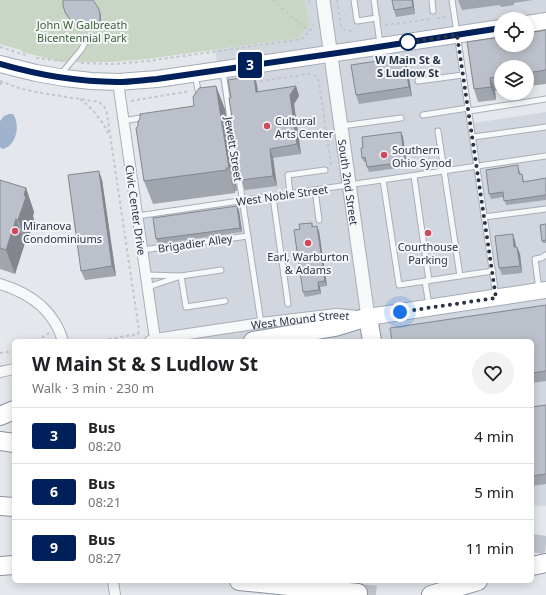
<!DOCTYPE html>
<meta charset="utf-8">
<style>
body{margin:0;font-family:"Noto Sans",sans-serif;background:#f2f2f2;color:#202124;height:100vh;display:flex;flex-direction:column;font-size:15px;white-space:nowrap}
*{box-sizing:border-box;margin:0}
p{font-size:13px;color:#757577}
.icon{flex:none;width:22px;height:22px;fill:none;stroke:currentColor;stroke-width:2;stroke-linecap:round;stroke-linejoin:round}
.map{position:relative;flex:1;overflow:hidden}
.sheet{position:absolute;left:12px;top:339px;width:522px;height:244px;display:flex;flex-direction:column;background:#fff;border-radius:6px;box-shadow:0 2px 10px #0003}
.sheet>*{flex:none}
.badge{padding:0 8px;border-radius:3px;font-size:14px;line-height:26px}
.fabs{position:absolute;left:494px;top:12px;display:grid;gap:8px}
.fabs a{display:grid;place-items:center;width:40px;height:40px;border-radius:50%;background:#fff;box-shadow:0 2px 10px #0003;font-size:20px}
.you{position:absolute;width:20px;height:20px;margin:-10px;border:3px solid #fff;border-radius:50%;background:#1a73e8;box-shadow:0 0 0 6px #1a73e833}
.map>.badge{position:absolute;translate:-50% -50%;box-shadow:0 0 0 2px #fff}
.round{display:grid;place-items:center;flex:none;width:42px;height:42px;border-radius:21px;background:#f2f2f2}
.overview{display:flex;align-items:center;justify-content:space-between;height:68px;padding:0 20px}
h1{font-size:19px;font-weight:700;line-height:30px}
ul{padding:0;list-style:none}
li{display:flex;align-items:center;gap:12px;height:56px;padding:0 20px;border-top:1px solid #e0e0e0}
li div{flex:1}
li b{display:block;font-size:15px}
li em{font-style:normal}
li .badge{min-width:44px;font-weight:700;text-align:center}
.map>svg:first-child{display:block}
.built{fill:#d2d6de}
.green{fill:#c9d6c5}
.water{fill:#9fb4cc}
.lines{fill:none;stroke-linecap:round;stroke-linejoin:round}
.motorway-tunnel{stroke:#bfc3cb;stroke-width:18;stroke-dasharray:18 9;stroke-linecap:butt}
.service-casing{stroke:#a9aeb7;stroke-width:7}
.minor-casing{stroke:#a9aeb7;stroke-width:12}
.tertiary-casing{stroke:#a9aeb7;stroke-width:15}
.primary-casing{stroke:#a3abb8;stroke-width:18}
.motorway-casing{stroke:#8b94a3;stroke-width:20}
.path{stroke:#c2c5cb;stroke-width:2;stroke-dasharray:3 3;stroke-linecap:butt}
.service{stroke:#f7f8fa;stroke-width:5}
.minor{stroke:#f7f8fa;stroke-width:10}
.tertiary{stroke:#f7f8fa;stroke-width:13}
.primary{stroke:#fff;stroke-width:16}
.motorway{stroke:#fff;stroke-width:18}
.wall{fill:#a1a5ae}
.shaded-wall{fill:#83868d}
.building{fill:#bbc0ca;stroke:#83868d}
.line-casing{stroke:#fff;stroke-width:9}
.line{stroke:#00205b;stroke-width:6}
.walk{stroke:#2b3445;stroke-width:4;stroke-dasharray:0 7.2}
.stop-dot{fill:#fff;stroke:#00205b;stroke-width:2}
.poi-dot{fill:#d1495b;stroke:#f4f6f9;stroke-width:1.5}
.labels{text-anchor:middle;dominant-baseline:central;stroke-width:4;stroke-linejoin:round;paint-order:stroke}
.park-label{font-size:11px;fill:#3f6138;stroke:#f4f6f9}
.stop-label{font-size:11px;font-weight:bold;fill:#2b3445;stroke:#f4f6f9}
.poi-label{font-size:11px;fill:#2b3445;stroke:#f4f6f9;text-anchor:start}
.street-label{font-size:11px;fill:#2b3445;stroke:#f4f6f9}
</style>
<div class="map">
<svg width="546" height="595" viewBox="0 0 546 595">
<rect width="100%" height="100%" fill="#e4e7ec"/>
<polygon class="built" points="305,0 546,0 546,23 527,19 501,19 501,30 460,36 474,123 546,112 546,506 532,505 532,341 394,341 393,338 349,341 153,341 136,217 241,202 215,50 299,38 310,25"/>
<polygon class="green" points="0,0 305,0 310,25 299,38 147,59 112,62 62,62 22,52 21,50 0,44"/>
<path class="water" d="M9,114H13C21,125 16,147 2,149L0,147V121L4,116Z"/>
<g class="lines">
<g class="motorway-tunnel">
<polyline points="532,543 546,545"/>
<polyline points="358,593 378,595"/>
</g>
<defs>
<g id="service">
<polyline points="354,0 357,21 377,18"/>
<polyline points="374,0 380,44"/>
<polyline points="432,0 433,11"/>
<polyline points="452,0 496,296"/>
<polyline points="223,72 261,323"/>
<polyline points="60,75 81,50 88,38"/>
<polyline points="195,75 199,95"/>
<polyline points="418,81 463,75"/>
<polyline points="469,111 546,99"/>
<polyline points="423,115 468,108"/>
<polyline points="123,121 146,117"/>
<polyline points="341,126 401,118"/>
<polyline points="438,131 460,276"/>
<polyline points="473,137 546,127"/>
<polyline points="414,176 429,281"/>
<polyline points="383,180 399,285 493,271"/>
<polyline points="315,190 319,220"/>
<polyline points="290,194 288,175 325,170"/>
<polyline points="273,197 288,304"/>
<polyline points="137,216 546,156"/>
<polyline points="484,217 546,209"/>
<polyline points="142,250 248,236"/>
<polyline points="146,275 181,276 221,270"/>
<polyline points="181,276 186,307 225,301"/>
<polyline points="425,281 429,305"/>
<polyline points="148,287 178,277"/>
<polyline points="539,290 535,259 541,258 546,255"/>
</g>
<g id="minor">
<polyline points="118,82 155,339"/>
<path d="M0,284C30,293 54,310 63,341"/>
<path id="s1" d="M150,341L155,339L261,323L336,314L358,316"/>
<polyline points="0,372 14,369"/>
<polyline points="113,581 115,595"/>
</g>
<g id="tertiary">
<path id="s2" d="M323,0L368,317"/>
</g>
<g id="primary">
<polyline points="527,24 546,21"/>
<polyline points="0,64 36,73 65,78 91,81 118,82 157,79 349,51 501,28"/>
<polyline points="368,317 546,290"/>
</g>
<g id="motorway">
<polyline points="253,341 335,327 368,317 372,341"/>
<polyline points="0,416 14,410"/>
<polyline points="0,441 14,443"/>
<polyline points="0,506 14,507"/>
<polyline points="0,566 14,565"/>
<polyline points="532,566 546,563"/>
<polyline points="239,581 358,593"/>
<polyline points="431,595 478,581"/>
</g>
</defs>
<use href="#service" class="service-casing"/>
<use href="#minor" class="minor-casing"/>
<use href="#tertiary" class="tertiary-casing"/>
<use href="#primary" class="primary-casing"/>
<use href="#motorway" class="motorway-casing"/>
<g class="path">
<polyline points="272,0 309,31"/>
<polyline points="309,0 310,6"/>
<path d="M337,0L341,26C344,32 349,31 355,30"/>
<polyline points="437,18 446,17"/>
<polyline points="385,25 431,19"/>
<polyline points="0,47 29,56"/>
<polyline points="36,58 61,61"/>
<polyline points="81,63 114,64 148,61 302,39 312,28 313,24"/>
<polyline points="0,81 19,88 35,92 99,102 104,106 107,114 139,331 138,334 98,341"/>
<path d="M254,82L308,74C314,74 317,76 319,82L331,165"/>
<polyline points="0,85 2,81"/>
<path d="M80,99C93,109 103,121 109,135"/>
<polyline points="131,101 190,91"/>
<polyline points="37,341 49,333"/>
<polyline points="0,353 14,351"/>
</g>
<use href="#service" class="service"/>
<use href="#minor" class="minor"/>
<use href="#tertiary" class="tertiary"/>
<use href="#primary" class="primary"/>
<use href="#motorway" class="motorway"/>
</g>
<g class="wall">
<polygon points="392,0 413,0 415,14 396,17 394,10"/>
<polygon points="458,0 533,0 514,3 514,5 501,7 500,5 462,10"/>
<polygon points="63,6 100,11 101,17 101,22 98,27 91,31 86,31 77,27 72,23 66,14"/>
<polygon points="546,30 546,84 527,86 527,67 501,67 501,90 495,91 496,100 478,102 474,89"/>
<polygon points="395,59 407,66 412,96 359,104 356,95"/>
<polygon points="254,76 257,85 258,92 296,86 299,96 294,104 301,154 273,158 277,186 245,190 241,180 231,98"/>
<polygon points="225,109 237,191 235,191 235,193 153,204 144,181 138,126"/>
<polygon points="401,132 403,137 407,167 369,172 367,167 366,162 364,162 362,158 363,148"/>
<polygon points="520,170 520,174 523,178 524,182 546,178 546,200 506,205 504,197 491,199 489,194"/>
<polygon points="99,171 102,180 116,276 85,280 81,271"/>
<polygon points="0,180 26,188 34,212 33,216 34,220 27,243 25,243 15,274 0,269"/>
<polygon points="237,206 239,211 242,232 158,244 156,239"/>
<polygon points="312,223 313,227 319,231 327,286 320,287 321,294 305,297 303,292 300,229"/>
<polygon points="546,224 546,243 543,243 542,241"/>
<polygon points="513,234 515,241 516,247 517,247 520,254 522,273 502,275 499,268"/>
<polygon points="546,305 546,381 532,383 532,341"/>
<polygon points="546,405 546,484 532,486 532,407"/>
</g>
<g class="shaded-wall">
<polygon points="412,0 413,0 415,14 413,7"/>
<polygon points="99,9 101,17 101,22 98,27 97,24"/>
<polygon points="404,57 407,66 412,96 409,87"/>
<polygon points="254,76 257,85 259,102 256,92"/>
<polygon points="490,78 495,91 496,100 491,87"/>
<polygon points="216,86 225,109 237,191 229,168"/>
<polygon points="296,86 299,96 294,104 301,154 297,144 290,95"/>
<polygon points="401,132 403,137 407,167 405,162"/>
<polygon points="270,149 273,158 277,186 273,176"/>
<polygon points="226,168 235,191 235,193 227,170"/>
<polygon points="99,171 102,180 116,276 112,266"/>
<polygon points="26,188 34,212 33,216 34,220 27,243 18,220 24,195"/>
<polygon points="237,206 239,211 242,232 240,228"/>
<polygon points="16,219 25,243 15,274 6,250"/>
<polygon points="317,226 319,231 327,286 325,281"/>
<polygon points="513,234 515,241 517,254 514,247"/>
<polygon points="517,247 520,254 522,273 520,266"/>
<polygon points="318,282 320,287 321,294 319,290"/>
</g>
<g class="building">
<polygon points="63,0 93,0 99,9 100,15 100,20 97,24 90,28 85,28 76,24 71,21 65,12 63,6"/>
<polygon points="392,0 412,0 413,7 394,10"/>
<polygon points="546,30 546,70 527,73 527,67 501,67 501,76 490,78 491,87 474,89 467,42 501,37 501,45 527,45 527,33"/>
<polygon points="394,56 395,59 404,57 409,87 356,95 351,65 384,60 384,58"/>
<polygon points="254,76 256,92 296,86 290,95 297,144 270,149 273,176 241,180 229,98 231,98 228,80"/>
<polygon points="216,86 229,168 226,168 227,170 144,181 136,128 138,126 138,122 140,118 140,114 194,106 193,97 199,88"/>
<polygon points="401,132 405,162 367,167 365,157 362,158 361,148 363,148 362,137"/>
<polygon points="518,165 519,174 522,174 523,182 546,178 546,195 504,201 503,192 489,194 486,170"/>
<polygon points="99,171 112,266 81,271 68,175"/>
<polygon points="0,180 26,188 24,195 26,197 18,220 16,219 6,250 0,248"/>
<polygon points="237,206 240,228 156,239 153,218"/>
<polygon points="312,223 312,227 317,226 325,281 318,282 319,290 303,292 294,230 300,229 299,224"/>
<polygon points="546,224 546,240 542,241 540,225"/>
<polygon points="513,234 514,247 517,247 520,266 499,268 495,236"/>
<polygon points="546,305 546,371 532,373 532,341 392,341 390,328"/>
<polygon points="546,405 546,474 532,476 532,407"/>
</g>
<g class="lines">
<defs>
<path id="line" d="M0,64C38,75 77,82 117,82C130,82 144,80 157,79L365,49L501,28"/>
</defs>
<use href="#line" class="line-casing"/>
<use href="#line" class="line"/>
<polyline class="walk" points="400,312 496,298 457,35 408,42"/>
</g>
<circle class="stop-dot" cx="408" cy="42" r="8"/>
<g class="poi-dot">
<circle cx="267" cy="126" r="4"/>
<circle cx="384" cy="155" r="4"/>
<circle cx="15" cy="231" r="4"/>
<circle cx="428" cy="233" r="4"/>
<circle cx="308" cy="243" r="4"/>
</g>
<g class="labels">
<g class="park-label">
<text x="82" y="24">John W Galbreath<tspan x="82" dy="13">Bicentennial Park</tspan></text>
</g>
<g class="stop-label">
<text x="408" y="59">W Main St &amp;<tspan x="408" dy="13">S Ludlow St</tspan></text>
</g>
<g class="poi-label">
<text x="275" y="120">Cultural<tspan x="275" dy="13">Arts Center</tspan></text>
<text x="392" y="149">Southern<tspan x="392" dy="13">Ohio Synod</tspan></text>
<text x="23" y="225">Miranova<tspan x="23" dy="13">Condominiums</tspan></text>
<text x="428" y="246" text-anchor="middle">Courthouse<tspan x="428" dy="13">Parking</tspan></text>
<text x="308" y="256" text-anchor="middle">Earl, Warburton<tspan x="308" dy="13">&amp; Adams</tspan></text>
</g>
<g class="street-label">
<text transform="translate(234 149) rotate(81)">Jewett Street</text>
<text stroke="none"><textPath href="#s2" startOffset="184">South 2nd Street</textPath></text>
<text transform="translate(282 195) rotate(-8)">West Noble Street</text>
<text transform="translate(136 210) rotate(82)">Civic Center Drive</text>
<text transform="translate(195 243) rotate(-8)">Brigadier Alley</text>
<text stroke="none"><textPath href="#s1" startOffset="152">West Mound Street</textPath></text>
</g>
</g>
</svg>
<div class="fabs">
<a><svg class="icon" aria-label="locate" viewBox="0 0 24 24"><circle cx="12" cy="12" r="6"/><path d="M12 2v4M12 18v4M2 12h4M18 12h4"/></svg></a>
<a><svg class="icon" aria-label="layers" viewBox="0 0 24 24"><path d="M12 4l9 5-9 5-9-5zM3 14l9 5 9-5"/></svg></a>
</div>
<div class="you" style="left:400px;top:312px"></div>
<b class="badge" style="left:250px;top:65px;background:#00205b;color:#fff">3</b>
<section class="sheet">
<div class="overview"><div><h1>W Main St &amp; S Ludlow St</h1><p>Walk · 3 min · 230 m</p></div><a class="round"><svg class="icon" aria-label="heart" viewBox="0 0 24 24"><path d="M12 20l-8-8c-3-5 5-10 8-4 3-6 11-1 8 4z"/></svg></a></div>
<ul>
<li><span class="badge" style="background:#00205b;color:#fff">3</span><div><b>Bus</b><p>08:20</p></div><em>4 min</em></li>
<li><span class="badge" style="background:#00205b;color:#fff">6</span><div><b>Bus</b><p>08:21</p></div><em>5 min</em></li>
<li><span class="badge" style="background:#00205b;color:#fff">9</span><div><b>Bus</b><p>08:27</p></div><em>11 min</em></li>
</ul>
</section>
</div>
